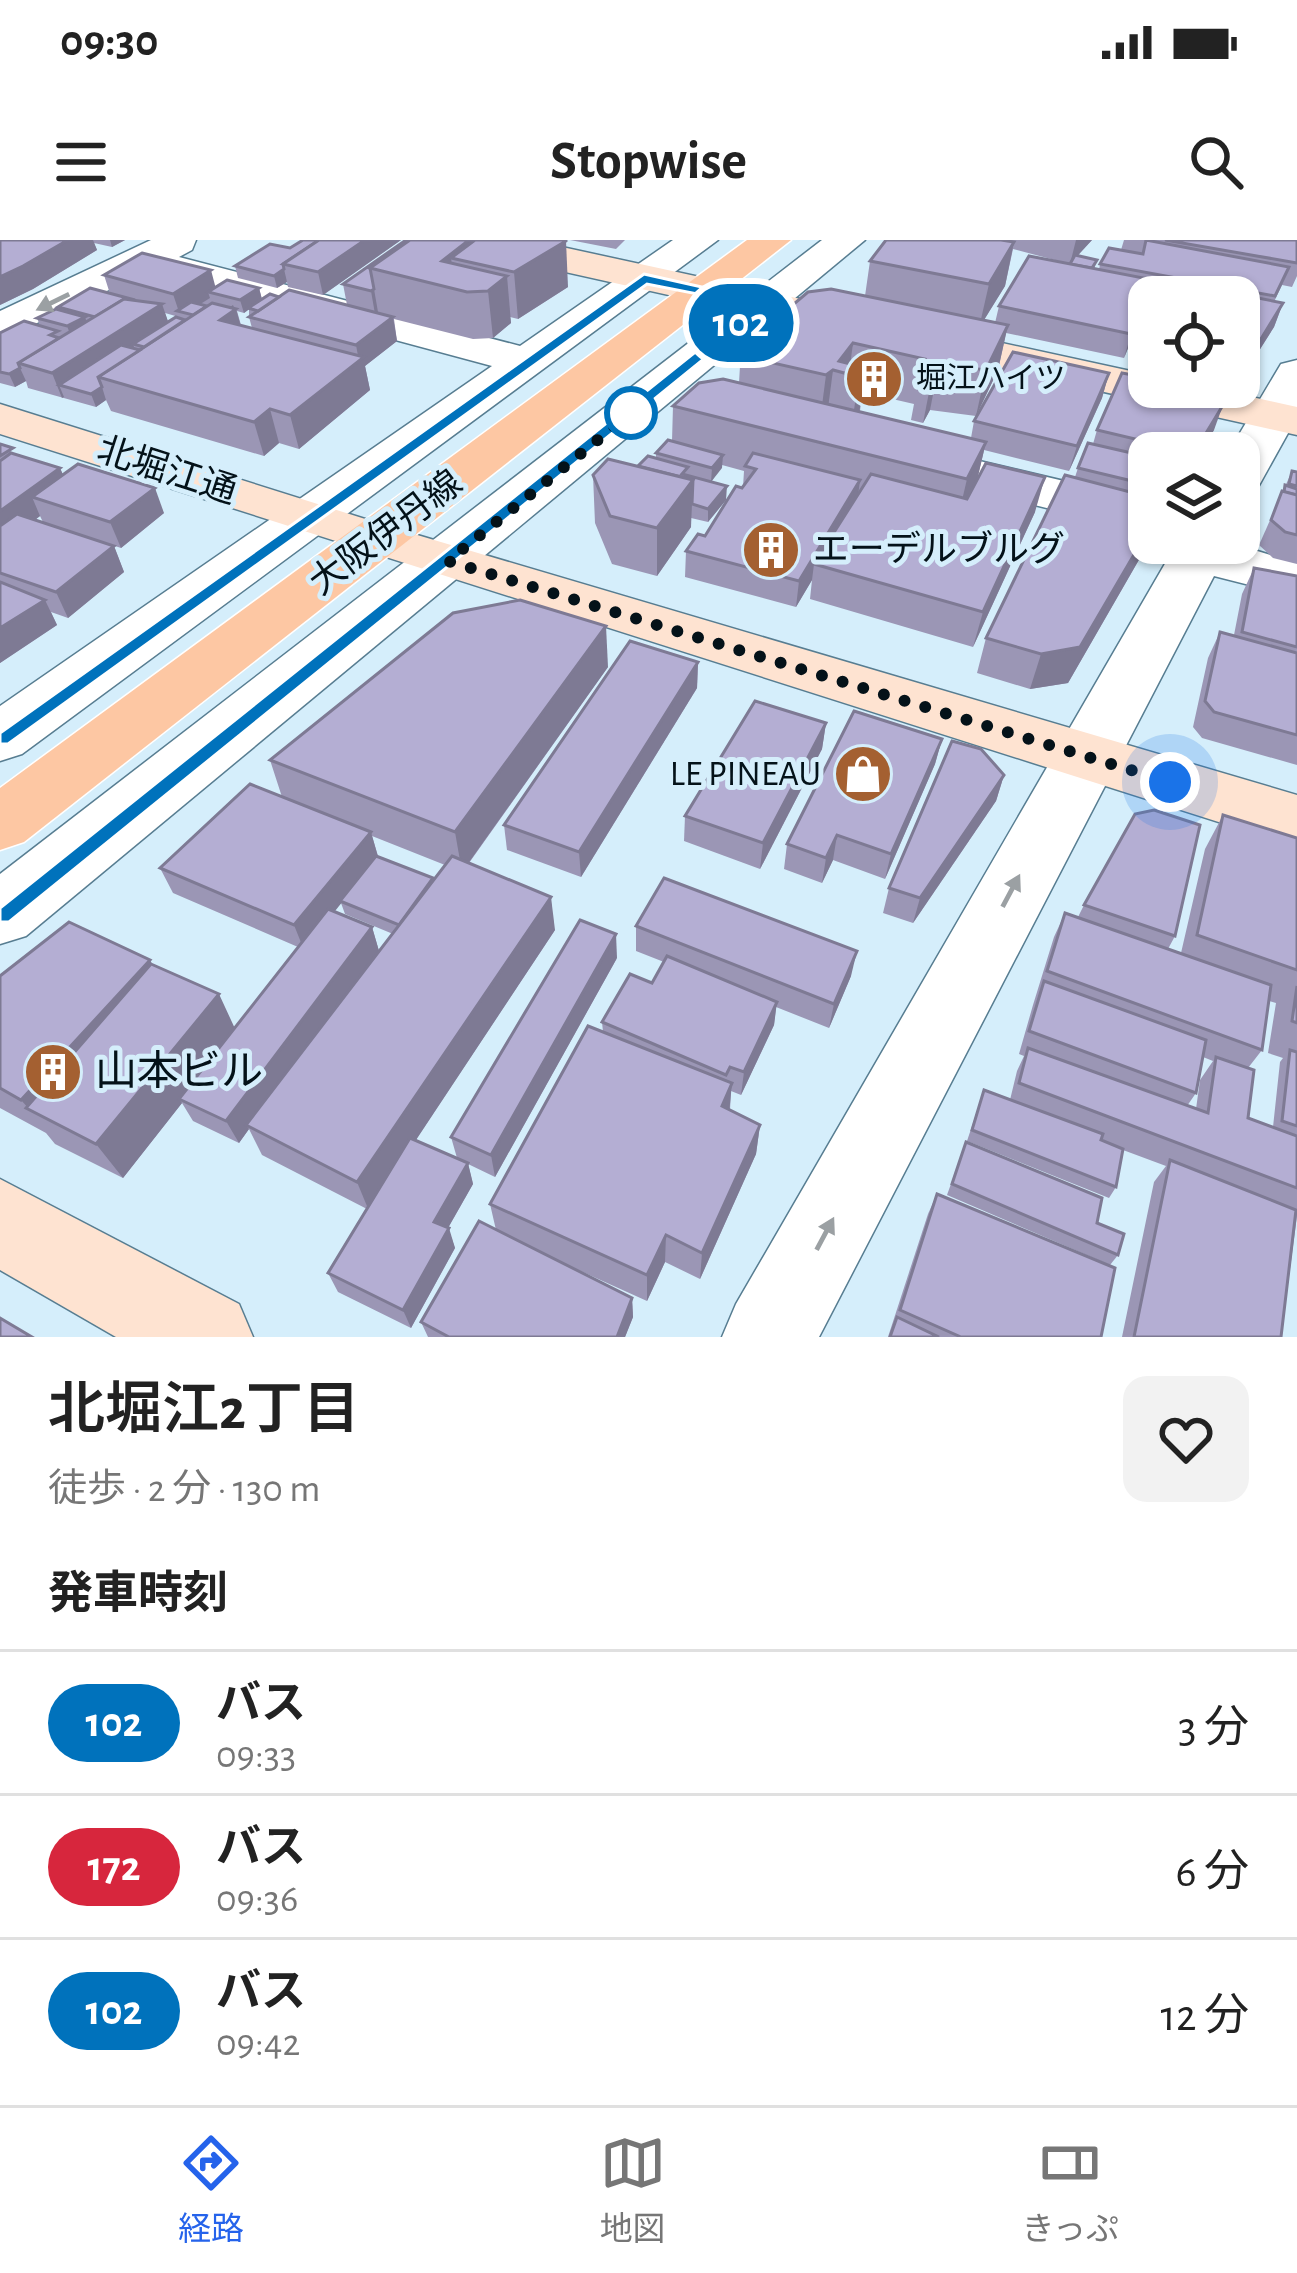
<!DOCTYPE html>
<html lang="ja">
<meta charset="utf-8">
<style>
body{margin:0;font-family:"Alegreya Sans","Noto Sans JP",sans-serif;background:#f2f2f2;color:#222;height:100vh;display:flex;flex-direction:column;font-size:45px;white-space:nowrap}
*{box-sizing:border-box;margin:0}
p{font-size:39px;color:#767676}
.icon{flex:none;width:66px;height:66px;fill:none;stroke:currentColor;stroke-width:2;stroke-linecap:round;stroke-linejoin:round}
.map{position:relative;height:1097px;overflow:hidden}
.drawer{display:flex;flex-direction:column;background:#fff;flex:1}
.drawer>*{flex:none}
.badge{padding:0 24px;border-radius:39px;font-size:42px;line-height:78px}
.fabs{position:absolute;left:1128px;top:36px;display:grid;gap:24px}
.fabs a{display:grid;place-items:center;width:132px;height:132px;border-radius:24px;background:#fff;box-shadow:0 3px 9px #0004;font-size:60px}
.you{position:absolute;width:60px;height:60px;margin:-30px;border:9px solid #fff;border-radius:50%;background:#1a73e8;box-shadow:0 0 0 18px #1a73e833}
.map>.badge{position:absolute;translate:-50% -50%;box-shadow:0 0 0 6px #fff}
h2{padding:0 48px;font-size:45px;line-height:108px}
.round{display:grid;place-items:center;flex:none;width:126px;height:126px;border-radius:24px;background:#f2f2f2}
.head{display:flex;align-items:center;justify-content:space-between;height:204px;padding:0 48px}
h1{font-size:57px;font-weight:600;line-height:90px}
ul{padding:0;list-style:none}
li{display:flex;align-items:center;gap:36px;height:144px;padding:0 48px;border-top:3px solid #e0e0e0}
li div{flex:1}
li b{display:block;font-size:45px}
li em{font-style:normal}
li .badge{min-width:132px;font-weight:700;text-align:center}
.status{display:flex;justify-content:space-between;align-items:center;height:84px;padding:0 60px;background:#fff;direction:ltr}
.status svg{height:33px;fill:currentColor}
header{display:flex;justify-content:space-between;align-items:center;height:156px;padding:0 48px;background:#fff;font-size:54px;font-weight:600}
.menu{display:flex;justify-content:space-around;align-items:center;height:168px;border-top:3px solid #e0e0e0;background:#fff;font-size:33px;color:#767676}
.menu a{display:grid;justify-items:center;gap:6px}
.menu .active{color:#2563eb}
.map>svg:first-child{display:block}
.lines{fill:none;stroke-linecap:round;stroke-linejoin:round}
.street-casing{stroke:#577d91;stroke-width:3}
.secondary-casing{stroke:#577d91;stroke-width:3}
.primary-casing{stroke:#fff;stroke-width:3}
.street{fill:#fff;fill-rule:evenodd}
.secondary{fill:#fee3d1;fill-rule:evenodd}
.primary{fill:#fdc7a3;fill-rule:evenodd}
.wall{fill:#9b96b5;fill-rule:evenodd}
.shaded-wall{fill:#7e7a94}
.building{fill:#b4aed3;stroke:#7e7a94;stroke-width:3}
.oneway{fill:#9ba0a3}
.line{fill:#0072bc;stroke:#fff;stroke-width:3}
.walk{stroke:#041219;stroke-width:12;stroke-dasharray:0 21.6}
.stop-dot{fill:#fff;stroke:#0072bc;stroke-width:6}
.labels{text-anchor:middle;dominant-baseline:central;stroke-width:10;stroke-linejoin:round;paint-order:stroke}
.far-poi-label{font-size:30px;fill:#041219;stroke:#d5eefb;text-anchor:start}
.street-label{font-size:36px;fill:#041219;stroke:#d5eefb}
.poi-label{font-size:36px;fill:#041219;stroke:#d5eefb;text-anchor:start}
.near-poi-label{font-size:42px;fill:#041219;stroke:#d5eefb;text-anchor:start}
</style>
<div class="status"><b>09:30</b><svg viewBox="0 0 49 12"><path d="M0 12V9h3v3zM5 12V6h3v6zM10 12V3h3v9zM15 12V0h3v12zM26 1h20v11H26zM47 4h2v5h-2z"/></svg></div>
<header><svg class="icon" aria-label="menu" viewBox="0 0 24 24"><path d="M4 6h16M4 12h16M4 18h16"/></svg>Stopwise<svg class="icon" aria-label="search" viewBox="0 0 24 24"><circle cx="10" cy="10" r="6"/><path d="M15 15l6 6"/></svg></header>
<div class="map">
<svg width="1297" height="1097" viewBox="0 0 1297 1097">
<rect width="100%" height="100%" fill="#d5eefb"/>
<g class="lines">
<defs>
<g id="street">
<polygon points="151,0 196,0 192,10 179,17 520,106 673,0 718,0 22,514 0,521 0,466 492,126 146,33 0,100 0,71"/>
<polygon points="822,0 865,0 26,696 0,704 0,634"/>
<polygon points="1297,120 1297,177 1257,249 1239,253 1239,213 1228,213 1281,124"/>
<polygon points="954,215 1149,261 1149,293 936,241 929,230 936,219"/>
<polygon points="1177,303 1231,303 1297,323 1297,357 1214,336 819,1097 722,1097 736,1064"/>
</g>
<g id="secondary">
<polygon points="457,0 530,0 1149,135 1149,147 1207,147 1297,167 1297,195 476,12"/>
<polygon points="0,164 397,289 1297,555 1297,607 0,194"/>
<polygon points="0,939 239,1064 253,1097 116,1097 0,1030"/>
</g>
<polygon id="primary" points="747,0 791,0 24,602 0,610 0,548"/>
</defs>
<use href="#street" class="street-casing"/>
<use href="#secondary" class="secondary-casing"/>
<use href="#primary" class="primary-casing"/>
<use href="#street" class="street"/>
<use href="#secondary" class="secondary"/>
<use href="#primary" class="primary"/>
</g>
<g class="wall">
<polygon points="0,0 125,0 112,7 94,3 97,10 33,49 0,65"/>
<polygon points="303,0 401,0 323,55 288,47 287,42 277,48 238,38 235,26 290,8"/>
<path d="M406,0L568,47L518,79L510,77L511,83L493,98L473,99L394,79L397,101L365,126L370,150L299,209L279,203L264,216L111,171L106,160L96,167L28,148L26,141L15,147L0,143V93L40,86L37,78L60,70L58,67L110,54L104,35L215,48H259L262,59L279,57L347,65L343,44ZM249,69V77L252,88L241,85L237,71L244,73ZM165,73L179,77V78L168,82Z"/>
<polygon points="570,0 625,0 616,9"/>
<path d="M886,0H1092L1077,16L1097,20L1094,29L1099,30L1100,24L1121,10L1124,0H1297V36L1292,47L1282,45L1274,62L1283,63L1274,87L1243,136L1239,57H1149L1124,118L1006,93L998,130L976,176L930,170L923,183L911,180L914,164L862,152L860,171L971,198L974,181L1109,133L1102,158L1069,231L984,210L977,240L1035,272L973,407L810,359L812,340L796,367L685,337L686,311L705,296L743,247L744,231L722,225L711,242L726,260L708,282L691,278V287L657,336L612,324L595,283L593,235L638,226L656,218V213L672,201L673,166L739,143L741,109L865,56L870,21ZM1013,9L1070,24L999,66L995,83L984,80L1005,46Z"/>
<polygon points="1149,66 1149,124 1128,119 1136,95"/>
<polygon points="1199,160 1214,190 1200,213 1149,213 1149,260 1142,258 1149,267 1149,297 1144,311 1068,443 1030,449 977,433 986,398 1075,237 1078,228 1093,204 1097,190"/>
<polygon points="0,204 16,215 60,228 63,235 164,273 121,308 43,282 40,276 35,280 114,306 124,332 68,378 51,372 57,385 0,423"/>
<polygon points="1292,231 1297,232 1297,324 1273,318 1259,305"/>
<polygon points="1254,328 1297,336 1297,525 1202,498 1193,487 1208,418 1220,392 1234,395 1242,354"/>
<polygon points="698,422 697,448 581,637 507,610 504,585"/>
<path d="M608,427L469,623L555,690L415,901L457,918L451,897L617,718L495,937L468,924L473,944L448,988L455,1008L411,1088L338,1052L328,1033L367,969L262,915L249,889L239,903L193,881L182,863L123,938L55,904L46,893L0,868V736L153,725L235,788L298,707L173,653L160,628L282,557L270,520ZM372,596L445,625L434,641L433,638L378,616ZM341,663L345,674L393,694L379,711L372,687L334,671Z"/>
<polygon points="826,483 822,509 760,629 684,601 685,576"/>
<polygon points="942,499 935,524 885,639 833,620 822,643 784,629 787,604"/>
<polygon points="1004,535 996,561 913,683 883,673 889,648"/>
<path d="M1223,575L1297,598V976L1281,1097H1122L1154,942L1166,926L1123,910L1116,947L1109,958L967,901L984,850L1010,860L1017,831L1024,816L1019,814L1033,765L1054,697L1065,673L1078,677L1084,665L1175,696L1168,709L1181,713L1205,609ZM1269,761L1276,763L1268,813L1283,818L1280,822L1273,887L1248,878V828L1262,810ZM1203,817L1213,821L1200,840L1196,869L1187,866L1196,853Z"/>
<polygon points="636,686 851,736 829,788 776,767 774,785 741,855 731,851 730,870 760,885 756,914 700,1039 665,1022 647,1061 545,1015 632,1058 633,1077 625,1097 428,1097 421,1082 496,990 490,964 603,792 602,782 652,743 664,722 636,711"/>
<polygon points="966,902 1097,983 1118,1015 1110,1025 947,955"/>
<polygon points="937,954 1101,1097 888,1097 928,974"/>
</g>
<g class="shaded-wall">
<polygon points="68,0 93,0 97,10 33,49 0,65 0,37"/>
<polygon points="110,0 125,0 112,7"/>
<polygon points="365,0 401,0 323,55 318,32"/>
<polygon points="469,0 500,0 451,18 455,49 394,34"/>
<polygon points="1076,0 1092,0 1070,24"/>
<polygon points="566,1 568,47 518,79 514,32"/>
<polygon points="1014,2 1005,46 979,88 989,44"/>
<polygon points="284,29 287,42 277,48 274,36"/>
<polygon points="211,30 217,53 208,52 210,58 186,73 179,72 173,54"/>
<polygon points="507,36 511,83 493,98 488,51"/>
<polygon points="1154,40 1146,64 1124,118 1131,94"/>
<polygon points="259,48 262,60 244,73 240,60"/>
<polygon points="374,49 378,72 375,74 371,51"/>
<polygon points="1283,63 1274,87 1243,136 1239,137 1239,114"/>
<polygon points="162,64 170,87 133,104 135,110 59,145 64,157 62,158 52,133"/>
<polygon points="233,65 235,70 236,69 245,101 211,80"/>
<polygon points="85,77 89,89 72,99 67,86"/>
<polygon points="393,77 397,101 365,126 370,150 299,209 290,175 359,121 356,105"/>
<polygon points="1008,85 998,130 976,176 986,130"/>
<polygon points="853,103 849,134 839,121"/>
<polygon points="939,124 930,170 923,183 932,137"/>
<polygon points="20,128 26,141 15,147 9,134"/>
<polygon points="866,128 859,174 852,183 859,137"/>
<polygon points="833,130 827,176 820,181 826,135"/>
<polygon points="1109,133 1102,158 1069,231 1077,206"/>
<polygon points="102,147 106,160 96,167 91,154"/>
<polygon points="1223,165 1214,190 1200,213 1194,213"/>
<polygon points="270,169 279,203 264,216 254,182"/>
<polygon points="986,202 975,249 956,286 967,239"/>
<polygon points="723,215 722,228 711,242 712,228"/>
<polygon points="60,228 71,253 32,257 40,276 0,306 0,271"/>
<polygon points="1045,237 1035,272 973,407 983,372"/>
<polygon points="693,240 691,287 657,336 657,288"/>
<polygon points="860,240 857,265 814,324 812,340 796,367 799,341"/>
<polygon points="727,246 726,260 708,282 708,269"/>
<polygon points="155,248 164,273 121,308 110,282"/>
<polygon points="1149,289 1149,297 1144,311 1068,443 1030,449 1041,414"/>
<polygon points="114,306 124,332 68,378 56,352"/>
<polygon points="45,360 57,385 0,423 0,388"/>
<polygon points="606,386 608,427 462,632 455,592"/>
<polygon points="698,422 697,448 581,637 579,612"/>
<polygon points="826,483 822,509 760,629 763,603"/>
<polygon points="942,499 935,524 885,639 891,614"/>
<polygon points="1004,535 996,561 913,683 920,658"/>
<polygon points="371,592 378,617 304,710 294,685"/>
<polygon points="837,595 833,620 822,643 826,618"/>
<polygon points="551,657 555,690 369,971 357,942"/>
<polygon points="372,687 379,711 246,885 249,889 239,903 226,881"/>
<polygon points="616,694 617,718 495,937 491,915"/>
<polygon points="857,711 851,736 829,788 834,764"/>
<polygon points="150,720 171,759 30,870 21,860"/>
<polygon points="219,754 237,793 179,859 182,863 123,938 96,904"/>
<polygon points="777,762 774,785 741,855 744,832"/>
<polygon points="732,843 729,874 722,866"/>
<polygon points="760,885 756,914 700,1039 702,1013"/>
<polygon points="468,923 473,944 440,1002 434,982"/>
<polygon points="449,988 455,1008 411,1088 403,1070"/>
<polygon points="666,995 665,1022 647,1061 647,1035"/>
<polygon points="632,1058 633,1077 625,1097 617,1097"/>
</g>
<g class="building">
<polygon points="0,0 68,0 23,26 0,37"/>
<polygon points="303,0 319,0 283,24 284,29 274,36 235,26 270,4 290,8"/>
<polygon points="319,0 365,0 318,32 283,24"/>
<polygon points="406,0 410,0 370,28 374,49 371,51 343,44"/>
<polygon points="410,0 469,0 442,21 507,36 488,51 467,52 370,28"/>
<polygon points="475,0 566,0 566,1 514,32 451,18"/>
<polygon points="886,0 1001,0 1014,2 989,44 870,21"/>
<polygon points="1146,0 1289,27 1275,56 1100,24 1109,8 1143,14"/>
<polygon points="1165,0 1297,0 1297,23"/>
<polygon points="142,13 211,30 173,54 104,35"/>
<polygon points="1075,15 1097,20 1092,28 1070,24"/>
<polygon points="1029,16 1154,40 1131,94 999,66"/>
<polygon points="1161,39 1283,63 1253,112 1239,114 1239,57 1153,57"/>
<polygon points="227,40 259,48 240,60 208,52"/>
<polygon points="90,48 135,60 124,59 95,77 58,67"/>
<polygon points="831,49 1008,85 986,130 939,124 932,137 920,134 925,119 853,103 839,121 866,128 859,137 833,130 826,135 751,118 741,109 808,52"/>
<polygon points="289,50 393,77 356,105 249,77"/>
<polygon points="270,54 279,57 258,71 248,68"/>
<polygon points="124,59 162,64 52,133 18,123"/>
<polygon points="191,62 207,66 193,75 177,71"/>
<polygon points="212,63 236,69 220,80 364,117 290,175 270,169 254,182 98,137"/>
<polygon points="1149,66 1149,98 1136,95"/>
<polygon points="56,69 85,77 67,86 37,78"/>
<polygon points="176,77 185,80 144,107 133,104"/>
<polygon points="24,81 58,91 50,95 59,98 18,123 20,128 9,134 0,132 0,93"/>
<polygon points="121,105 140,110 98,137 102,147 91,154 59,145"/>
<polygon points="1013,112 1109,133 1077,206 974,181"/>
<polygon points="1122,133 1149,138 1149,147 1201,149 1199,160 1223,165 1194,213 1097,190"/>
<polygon points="723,139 986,202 967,239 673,166 699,143"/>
<polygon points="668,200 723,215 712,228 656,213"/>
<polygon points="1088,203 1149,217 1149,245 1078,228"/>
<polygon points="0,204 13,208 0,216"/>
<polygon points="11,213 60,228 0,271 0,221"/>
<polygon points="753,213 860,240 799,341 686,311 698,294 705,296 736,246 742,248 756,229 745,226"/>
<polygon points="648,216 688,227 682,234 727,246 708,269 692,264 693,240 638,226"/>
<polygon points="608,219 693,240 657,288 610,276 593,235"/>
<polygon points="986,223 1045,237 983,372 814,324 871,234 967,259"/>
<polygon points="78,224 155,248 110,282 32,257"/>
<polygon points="1292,231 1297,232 1297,246 1289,244"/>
<polygon points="1065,235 1138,254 1149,267 1149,289 1080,407 1041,414 986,398"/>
<polygon points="1285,245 1297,249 1297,255 1284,252"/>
<polygon points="1282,251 1297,255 1297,295 1285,292 1271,280"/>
<polygon points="17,274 114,306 56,352 0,333 0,286"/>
<polygon points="1254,328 1297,336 1297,407 1242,392"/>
<polygon points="0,342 45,360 0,388"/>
<polygon points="520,360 606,386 455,592 270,520 453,373"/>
<polygon points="1220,392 1297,413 1297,495 1214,472 1205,461"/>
<polygon points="630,401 698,422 579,612 504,585"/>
<polygon points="755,461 826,483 763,603 685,576"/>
<polygon points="854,471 942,499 891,614 837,595 826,618 787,604"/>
<polygon points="952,501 981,509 1004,535 920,658 889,648"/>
<polygon points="250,544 371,592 294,685 160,628"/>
<polygon points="1154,570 1200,585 1175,696 1084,665 1135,574"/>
<polygon points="1223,575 1297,598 1297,730 1197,695"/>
<polygon points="376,616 433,638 399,685 340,661"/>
<polygon points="452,616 551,657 357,942 246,885"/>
<polygon points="664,638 857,711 834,764 636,686"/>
<polygon points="328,669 372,687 226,881 179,859"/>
<polygon points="1065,673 1271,745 1262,810 1047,731"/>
<polygon points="580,680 616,694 491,915 451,897"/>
<polygon points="69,682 150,720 21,860 0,848 0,736"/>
<polygon points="667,716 777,762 744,832 730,827 726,835 602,782 630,734 652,743"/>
<polygon points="151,724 219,754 96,904 26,868"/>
<polygon points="1044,741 1206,800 1196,853 1029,791"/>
<polygon points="1297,746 1297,783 1292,781"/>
<polygon points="588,786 732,843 722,866 760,885 702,1013 666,995 647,1035 490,964"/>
<polygon points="1028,808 1208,873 1216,817 1254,830 1248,878 1297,896 1297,948 1019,843"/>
<polygon points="1290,810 1297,812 1297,886 1282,881"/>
<polygon points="984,850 1103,894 1101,900 1123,909 1116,947 972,890"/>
<polygon points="410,898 468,923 434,982 449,988 403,1070 328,1033"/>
<polygon points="966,902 1102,958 1097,983 1124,994 1118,1015 952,944"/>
<polygon points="1170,920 1296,970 1281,1097 1134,1097"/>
<polygon points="937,954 1115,1028 1101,1097 961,1097 900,1070"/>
<polygon points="479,981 632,1058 617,1097 449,1097 421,1082"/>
<polygon points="897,1077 939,1097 890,1097"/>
<polygon points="0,1078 32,1097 0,1097"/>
</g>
<defs><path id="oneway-solid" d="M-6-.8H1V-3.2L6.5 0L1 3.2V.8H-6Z" transform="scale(3)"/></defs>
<g class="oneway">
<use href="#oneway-solid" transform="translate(53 62) rotate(154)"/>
<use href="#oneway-solid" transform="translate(1011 651) rotate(-62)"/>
<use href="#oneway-solid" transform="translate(825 994) rotate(-62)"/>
</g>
<polygon class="line" points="644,34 773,63 9,682 0,682 0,668 754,65 647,44 8,504 0,504 0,493"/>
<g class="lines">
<polyline class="walk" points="631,173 448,321 1170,542"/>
</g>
<defs>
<symbol id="building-disc" viewBox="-11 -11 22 22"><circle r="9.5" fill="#a46031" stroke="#d5eefb"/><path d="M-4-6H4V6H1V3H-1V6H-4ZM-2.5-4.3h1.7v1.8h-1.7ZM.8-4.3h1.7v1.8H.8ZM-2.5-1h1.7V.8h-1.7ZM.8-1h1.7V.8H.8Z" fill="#fff"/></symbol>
<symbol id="shop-disc" viewBox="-11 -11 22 22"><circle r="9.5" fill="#a46031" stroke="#d5eefb"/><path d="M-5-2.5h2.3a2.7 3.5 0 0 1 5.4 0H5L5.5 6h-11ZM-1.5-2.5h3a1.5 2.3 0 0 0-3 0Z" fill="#fff"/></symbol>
</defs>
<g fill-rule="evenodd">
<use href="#building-disc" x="841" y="106" width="66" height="66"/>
<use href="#building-disc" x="738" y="277" width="66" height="66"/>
<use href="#shop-disc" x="830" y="501" width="66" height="66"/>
<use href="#building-disc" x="20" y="799" width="66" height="66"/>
</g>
<circle class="stop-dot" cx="631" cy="173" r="24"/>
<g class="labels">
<g class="far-poi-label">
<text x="916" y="139">堀江ハイツ</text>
</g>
<g class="street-label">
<text transform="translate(167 231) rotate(18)">北堀江通</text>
<text transform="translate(386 293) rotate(-37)">大阪伊丹線</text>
</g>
<g class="poi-label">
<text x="813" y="310">エーデルブルグ</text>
<text x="821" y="534" text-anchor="end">LE PINEAU</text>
</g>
<g class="near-poi-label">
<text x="95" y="832">山本ビル</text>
</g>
</g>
</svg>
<div class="fabs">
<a><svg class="icon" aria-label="locate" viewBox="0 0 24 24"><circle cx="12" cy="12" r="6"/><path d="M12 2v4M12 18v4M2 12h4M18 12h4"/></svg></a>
<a><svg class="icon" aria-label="layers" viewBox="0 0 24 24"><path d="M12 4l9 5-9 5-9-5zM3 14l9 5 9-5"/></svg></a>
</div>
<div class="you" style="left:1170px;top:542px"></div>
<b class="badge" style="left:741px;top:83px;background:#0072bc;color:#fff">102</b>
</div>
<section class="drawer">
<div class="head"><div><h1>北堀江2丁目</h1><p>徒歩 · 2 分 · 130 m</p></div><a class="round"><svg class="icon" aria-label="heart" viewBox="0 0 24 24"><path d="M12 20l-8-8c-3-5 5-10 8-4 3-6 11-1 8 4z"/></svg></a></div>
<h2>発車時刻</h2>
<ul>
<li><span class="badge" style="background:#0072bc;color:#fff">102</span><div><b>バス</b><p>09:33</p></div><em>3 分</em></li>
<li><span class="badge" style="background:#d7263d;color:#fff">172</span><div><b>バス</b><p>09:36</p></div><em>6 分</em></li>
<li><span class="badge" style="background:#0072bc;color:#fff">102</span><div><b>バス</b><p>09:42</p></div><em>12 分</em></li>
</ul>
</section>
<nav class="menu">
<a class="active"><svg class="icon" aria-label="directions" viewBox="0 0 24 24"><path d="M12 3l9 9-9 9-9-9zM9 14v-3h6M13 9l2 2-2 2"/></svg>経路</a>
<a><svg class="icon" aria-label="map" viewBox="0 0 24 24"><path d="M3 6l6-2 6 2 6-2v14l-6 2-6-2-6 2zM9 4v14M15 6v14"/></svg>地図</a>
<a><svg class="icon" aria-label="tickets" viewBox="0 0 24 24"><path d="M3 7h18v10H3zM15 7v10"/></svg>きっぷ</a>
</nav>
